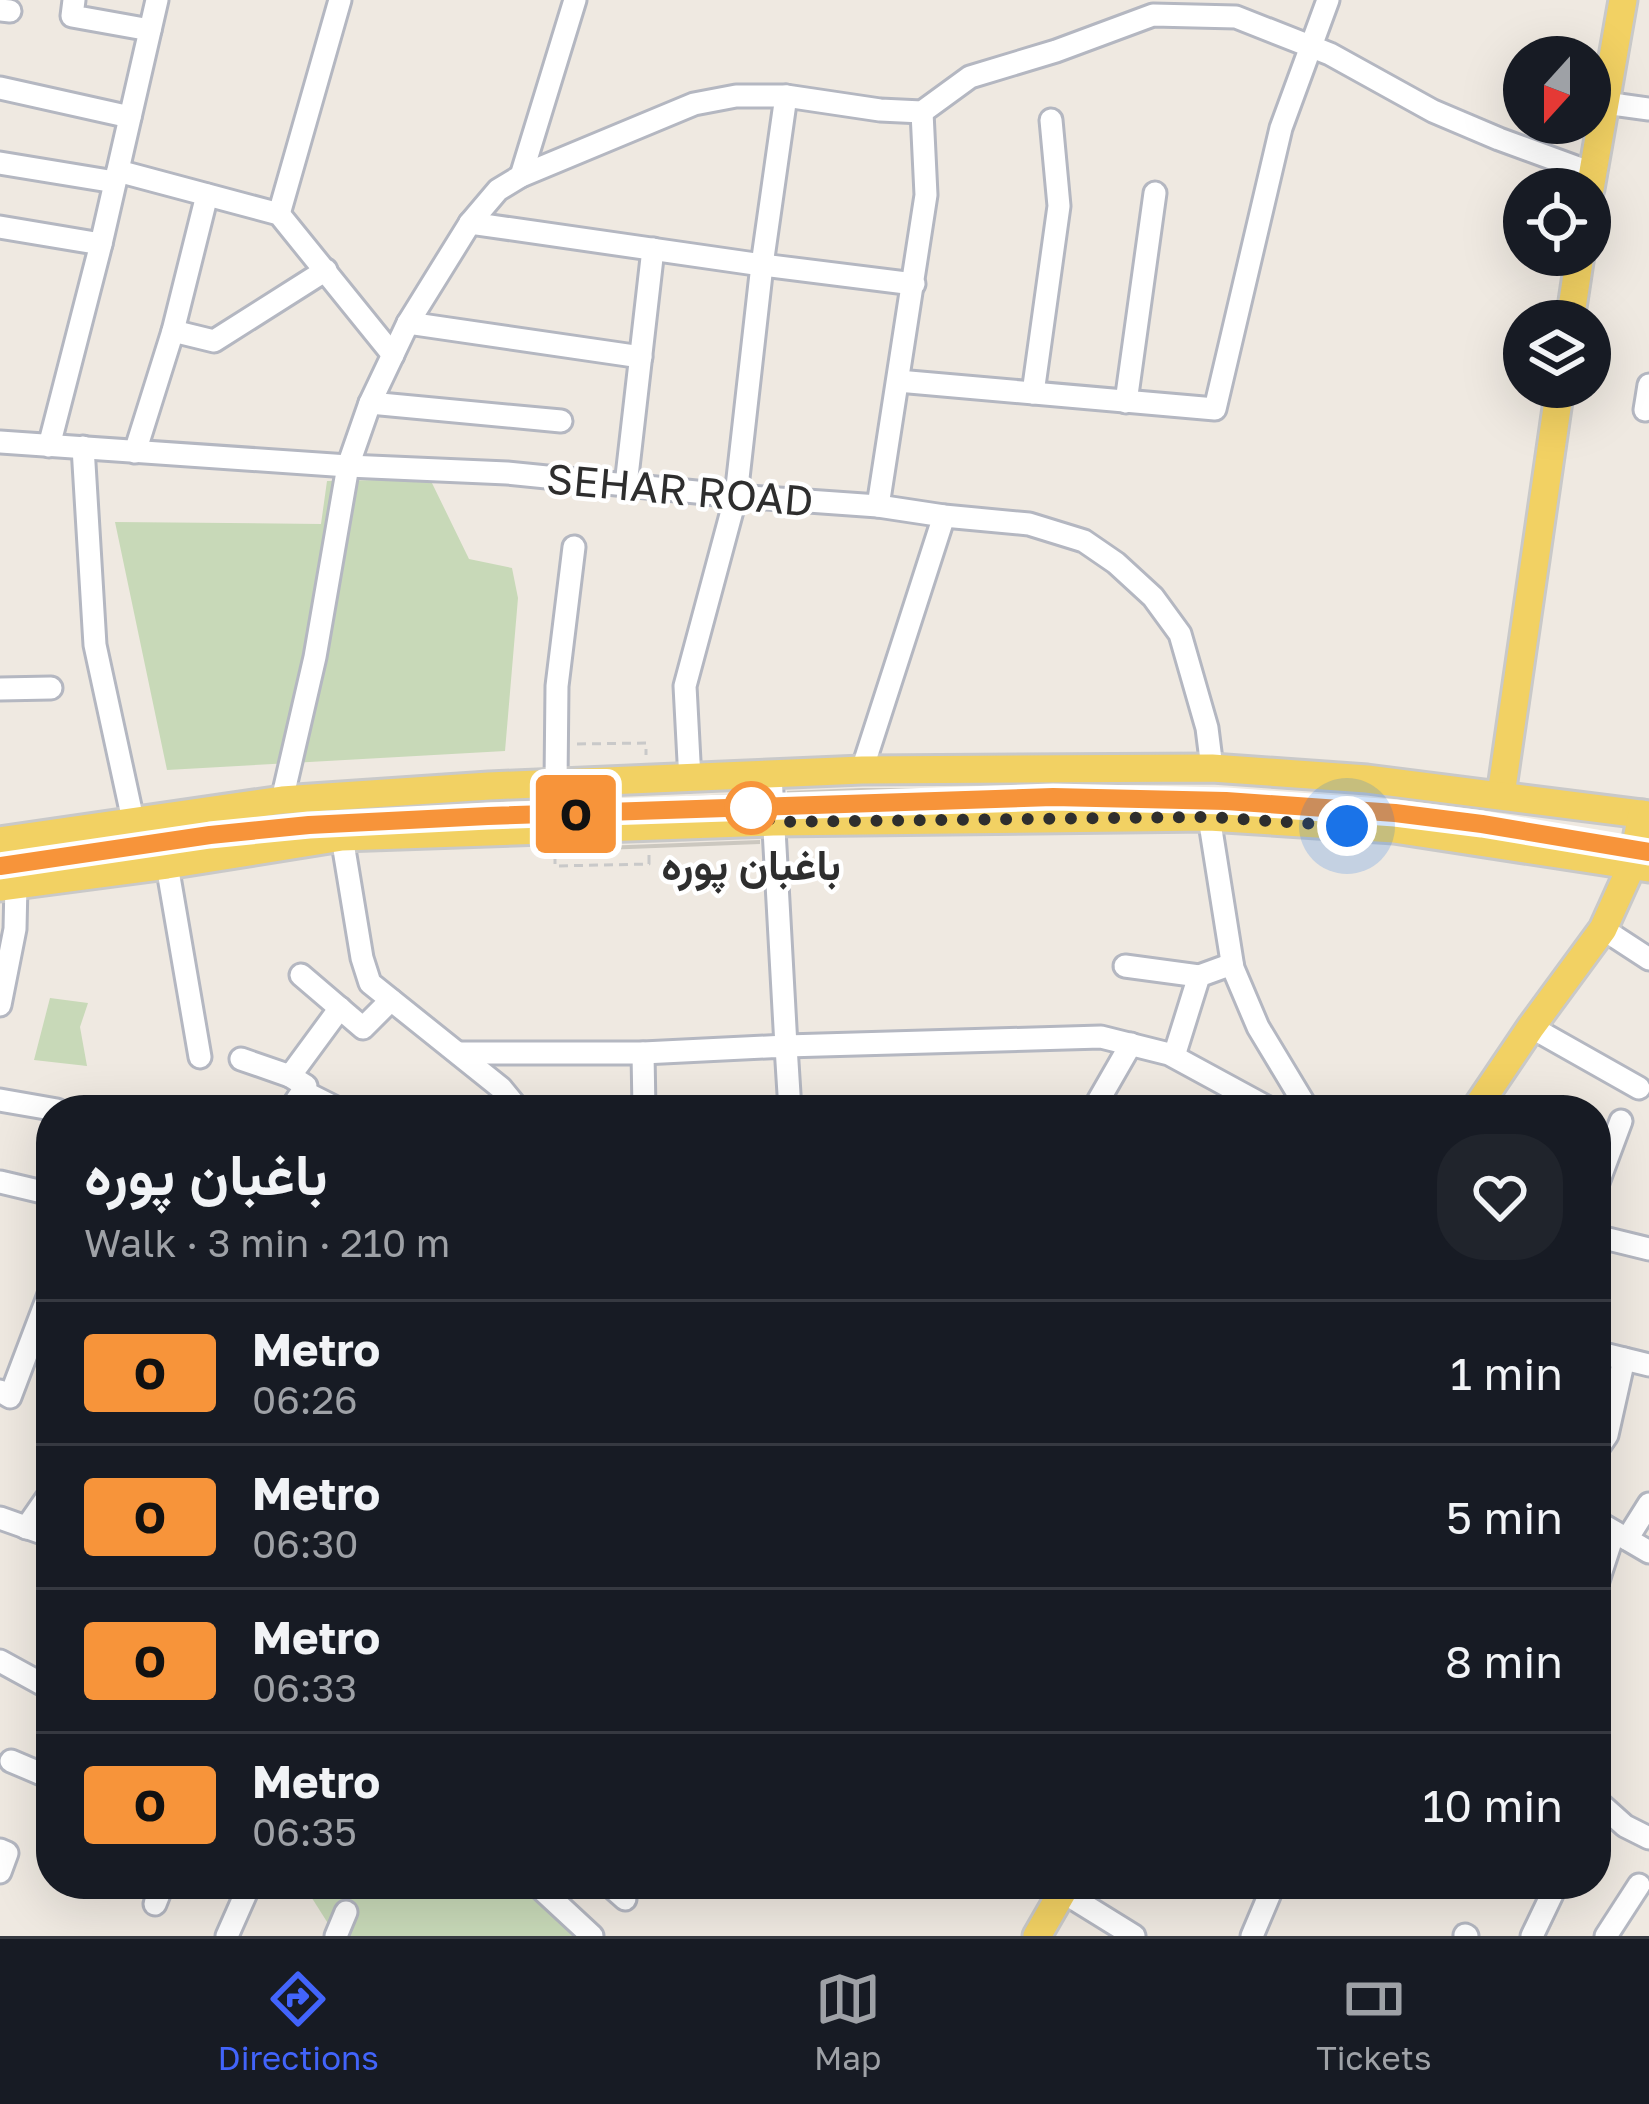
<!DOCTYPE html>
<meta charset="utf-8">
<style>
body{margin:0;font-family:"Golos Text",Vazirmatn,sans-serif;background:#20242c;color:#f1f3f6;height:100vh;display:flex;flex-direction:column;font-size:45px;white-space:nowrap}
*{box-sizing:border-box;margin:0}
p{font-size:39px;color:#9ea1a6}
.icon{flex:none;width:66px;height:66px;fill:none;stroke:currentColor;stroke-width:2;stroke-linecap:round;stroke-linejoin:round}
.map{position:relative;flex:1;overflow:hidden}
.panel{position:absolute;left:36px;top:1095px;width:1575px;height:804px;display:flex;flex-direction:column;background:#171b24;border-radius:48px;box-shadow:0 12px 48px #0002}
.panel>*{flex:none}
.badge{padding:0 24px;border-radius:9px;font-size:42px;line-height:78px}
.needle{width:78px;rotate:201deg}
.fabs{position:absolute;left:1503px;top:36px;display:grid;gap:24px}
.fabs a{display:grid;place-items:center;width:108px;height:108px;border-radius:50%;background:#171b24;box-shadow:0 12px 48px #0002;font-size:60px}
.you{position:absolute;width:60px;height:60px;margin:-30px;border:9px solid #fff;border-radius:50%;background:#1a73e8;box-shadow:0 0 0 18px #1a73e833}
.map>.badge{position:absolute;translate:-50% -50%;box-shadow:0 0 0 6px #fff}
.round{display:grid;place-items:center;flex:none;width:126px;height:126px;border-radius:48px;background:#20242c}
.overview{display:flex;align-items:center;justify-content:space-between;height:204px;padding:0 48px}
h1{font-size:57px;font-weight:700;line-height:90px}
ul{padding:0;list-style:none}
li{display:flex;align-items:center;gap:36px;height:144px;padding:0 48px;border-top:3px solid #363941}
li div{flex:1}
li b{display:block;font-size:45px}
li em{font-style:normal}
li .badge{min-width:132px;font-weight:700;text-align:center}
.tabs{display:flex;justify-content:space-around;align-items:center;height:168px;border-top:3px solid #363941;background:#171b24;font-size:33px;color:#9ea1a6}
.tabs a{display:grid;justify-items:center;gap:6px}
.tabs .active{color:#4264fb}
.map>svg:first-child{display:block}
.cemetery{fill:#c8d9b8}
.building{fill:#cbc7bf}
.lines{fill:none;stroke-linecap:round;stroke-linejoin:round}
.minor-casing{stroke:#b4b7c1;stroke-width:27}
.major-casing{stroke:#c9c9c9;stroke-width:33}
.path{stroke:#c9c9c9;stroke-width:3;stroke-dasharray:9 6;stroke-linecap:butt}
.minor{stroke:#fff;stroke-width:21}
.major{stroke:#f2d163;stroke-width:27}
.rail{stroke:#a3a6b8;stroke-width:6}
.line-casing{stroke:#fff;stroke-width:27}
.line{stroke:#f7943a;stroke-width:18}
.walk{stroke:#2e2e2e;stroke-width:12;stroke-dasharray:0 21.6}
.stop-dot{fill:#fff;stroke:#f7943a;stroke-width:6}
.labels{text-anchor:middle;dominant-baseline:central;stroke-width:9;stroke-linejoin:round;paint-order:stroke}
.street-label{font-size:42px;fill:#2e2e2e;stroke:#fff}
.stop-label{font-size:42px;font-weight:bold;fill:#2e2e2e;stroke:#fff}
</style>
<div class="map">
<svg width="1649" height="1936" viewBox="0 0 1649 1936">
<rect width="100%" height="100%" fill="#efe9e1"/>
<g class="cemetery">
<polygon points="430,479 469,559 512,568 518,598 505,751 167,770 115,522 321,524 327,481"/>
<polygon points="50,998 88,1003 80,1027 87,1066 34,1060"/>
<polygon points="303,1884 520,1884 575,1936 336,1936"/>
</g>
<g class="building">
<polygon points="862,788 923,788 924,802 788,804 787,791"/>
<polygon points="757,793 758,805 593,810 593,800"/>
<polygon points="760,840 760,844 603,850 602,846"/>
</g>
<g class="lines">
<defs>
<g id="minor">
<polyline points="74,0 72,16 150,30"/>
<polyline points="0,10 10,11"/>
<polyline points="0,88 130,117"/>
<polyline points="1605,103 1649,109"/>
<polyline points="0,163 115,182"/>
<polyline points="118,171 279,214 393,355"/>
<polyline points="521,176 575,0"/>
<polyline points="279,214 340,0"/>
<polyline points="470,223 762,265 914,284"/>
<polyline points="0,227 101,244"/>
<polyline points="408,323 641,357"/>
<polyline points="173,331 214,341 326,270"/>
<polyline points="898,381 1215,409 1281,128 1328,0"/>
<polyline points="1033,393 1059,206 1051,120"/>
<polyline points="1126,402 1155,193"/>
<polyline points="370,403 561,421"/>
<polyline points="1645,410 1649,385"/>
<polyline points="0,442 348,466 507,473 736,496 878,506 944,516 1029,524 1084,541 1116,563 1153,597 1180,634 1207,728 1212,768"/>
<polyline points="49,446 101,244 157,0"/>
<polyline points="83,447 95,645 133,820"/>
<polyline points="135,452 173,331 207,195"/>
<polyline points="626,485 653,249"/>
<polyline points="878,506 926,195 922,112"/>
<polyline points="0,689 51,688"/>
<polyline points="862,770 944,516"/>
<polyline points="771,775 786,1046 1101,1037 1169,1054 1272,1110"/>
<polyline points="690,780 685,686 736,496 762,265 786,96"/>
<polyline points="556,783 557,686 574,547"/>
<polyline points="282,800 315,657 348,466 370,403 408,323 470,223 498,190 521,176 694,104 736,96 786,96 880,110 922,112 970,77 1056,51 1153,15 1236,17 1330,54 1433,111 1499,139 1592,173"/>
<polyline points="1209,817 1233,968 1258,1027 1308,1110"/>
<polyline points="342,837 362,958 370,983 501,1088 519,1110"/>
<polyline points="167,865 200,1057"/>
<polyline points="1603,929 1649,959"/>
<polyline points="1125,966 1199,976"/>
<polyline points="301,975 363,1028 391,1000"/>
<polyline points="0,1005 15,929 16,884"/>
<polyline points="1531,1027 1639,1088"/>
<polyline points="459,1053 643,1053 786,1046 790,1110"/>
<polyline points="643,1053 644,1110"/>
<polyline points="1174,1056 1199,976 1232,964"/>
<polyline points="241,1059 290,1076 340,1008"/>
<polyline points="302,1091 340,1110"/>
<polyline points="0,1100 57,1110"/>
<polyline points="290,1110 306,1086 290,1076"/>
<polyline points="1093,1110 1131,1044"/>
<polyline points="0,1182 51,1194"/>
<polyline points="1596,1188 1621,1121"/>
<polyline points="1596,1236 1649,1249"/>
<polyline points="1596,1352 1649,1365"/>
<polyline points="0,1391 10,1397 51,1289"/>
<polyline points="1596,1451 1607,1435 1624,1359"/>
<polyline points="0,1518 51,1536"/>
<polyline points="1596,1521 1649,1552"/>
<polyline points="26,1528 51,1492"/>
<polyline points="1627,1539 1649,1504"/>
<polyline points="1596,1587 1614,1532"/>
<polyline points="0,1661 51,1689"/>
<polyline points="11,1761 51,1778"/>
<polyline points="1596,1800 1625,1826 1649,1838"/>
<polyline points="0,1850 7,1853 0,1872"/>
<polyline points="536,1884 592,1936"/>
<polyline points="608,1884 625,1899"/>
<polyline points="1063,1892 1134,1936"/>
<polyline points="155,1904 163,1884"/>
<polyline points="1465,1935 1467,1936"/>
<polyline points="227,1936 250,1884"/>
<polyline points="336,1936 346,1912"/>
<polyline points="1252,1936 1274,1884"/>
<polyline points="1532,1936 1556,1886"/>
<polyline points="1606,1936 1639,1885"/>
</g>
<g id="major">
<polyline points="1590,189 1623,0"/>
<polyline points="1570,321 1580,255"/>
<polyline points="1501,795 1560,387"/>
<polyline points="0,841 282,800 489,786 862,770 1212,768 1367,779 1649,815"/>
<polyline points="0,887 167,865 342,837 773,822 1209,817 1394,829 1649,868"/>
<polyline points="1475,1110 1531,1027 1603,929 1632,865 1642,814"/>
<polyline points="1037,1936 1067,1884"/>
</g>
</defs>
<use href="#minor" class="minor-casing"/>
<use href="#major" class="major-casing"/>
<g class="path">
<polyline points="577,744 646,743 646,755"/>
<polyline points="555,855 555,866 649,864 649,852"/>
</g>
<use href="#minor" class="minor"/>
<use href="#major" class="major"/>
<path class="rail" d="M0,866C102,848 204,834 307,825C424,816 543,815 661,811C849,804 1037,793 1225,801C1368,807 1508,829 1649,852"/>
</g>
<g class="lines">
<defs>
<polyline id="line" points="0,866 210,835 309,825 488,816 1053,797 1226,801 1395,813 1482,824 1649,852"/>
</defs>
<use href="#line" class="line-casing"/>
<use href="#line" class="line"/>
<polyline class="walk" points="751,808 773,822 1209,817 1347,826"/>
</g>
<circle class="stop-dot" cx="751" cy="808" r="24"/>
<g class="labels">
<g class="street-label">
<text transform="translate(680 489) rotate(5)">SEHAR ROAD</text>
</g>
<g class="stop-label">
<text x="751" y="864">باغبان پورہ</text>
</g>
</g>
</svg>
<div class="fabs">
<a><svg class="needle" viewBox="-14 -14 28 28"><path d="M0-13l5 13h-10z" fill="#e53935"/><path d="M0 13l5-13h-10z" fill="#9ea1a6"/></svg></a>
<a><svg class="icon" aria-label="locate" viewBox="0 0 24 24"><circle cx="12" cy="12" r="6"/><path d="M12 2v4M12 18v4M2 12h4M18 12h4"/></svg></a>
<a><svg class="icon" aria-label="layers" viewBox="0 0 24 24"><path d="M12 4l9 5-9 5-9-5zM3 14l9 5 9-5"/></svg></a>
</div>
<div class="you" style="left:1347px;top:826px"></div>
<b class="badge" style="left:576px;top:814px;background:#f7943a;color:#111">O</b>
<section class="panel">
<div class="overview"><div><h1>باغبان پورہ</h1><p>Walk · 3 min · 210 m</p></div><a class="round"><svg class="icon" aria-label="heart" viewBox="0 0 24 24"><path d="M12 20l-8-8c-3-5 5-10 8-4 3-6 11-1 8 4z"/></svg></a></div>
<ul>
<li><span class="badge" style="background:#f7943a;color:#111">O</span><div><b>Metro</b><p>06:26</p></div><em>1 min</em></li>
<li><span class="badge" style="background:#f7943a;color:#111">O</span><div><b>Metro</b><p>06:30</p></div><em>5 min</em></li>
<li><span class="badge" style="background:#f7943a;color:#111">O</span><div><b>Metro</b><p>06:33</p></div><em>8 min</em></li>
<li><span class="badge" style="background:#f7943a;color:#111">O</span><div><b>Metro</b><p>06:35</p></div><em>10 min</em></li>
</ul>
</section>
</div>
<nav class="tabs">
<a class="active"><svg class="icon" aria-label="directions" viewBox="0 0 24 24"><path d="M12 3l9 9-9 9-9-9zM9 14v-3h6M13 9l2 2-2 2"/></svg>Directions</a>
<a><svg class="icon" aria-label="map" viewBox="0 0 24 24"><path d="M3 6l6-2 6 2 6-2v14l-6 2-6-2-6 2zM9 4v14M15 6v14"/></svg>Map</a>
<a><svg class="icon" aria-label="tickets" viewBox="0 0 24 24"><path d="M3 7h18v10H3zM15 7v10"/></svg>Tickets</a>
</nav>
